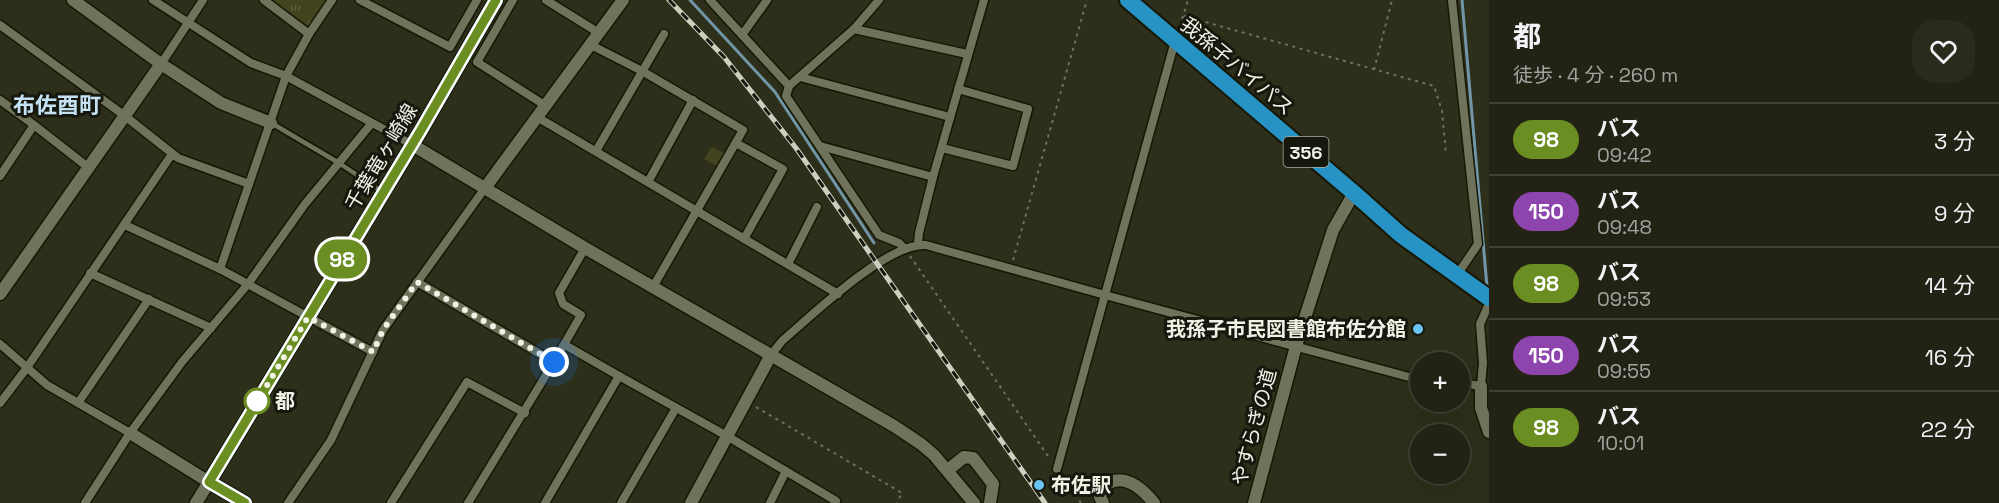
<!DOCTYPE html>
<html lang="ja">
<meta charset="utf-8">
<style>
body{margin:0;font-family:"Space Grotesk","Noto Sans JP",sans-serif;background:#2a2b1d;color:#f1f3f6;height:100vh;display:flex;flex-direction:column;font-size:22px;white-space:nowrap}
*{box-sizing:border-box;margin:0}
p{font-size:20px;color:#a2a4a0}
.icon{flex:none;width:33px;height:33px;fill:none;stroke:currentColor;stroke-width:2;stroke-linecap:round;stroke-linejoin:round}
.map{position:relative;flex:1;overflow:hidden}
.side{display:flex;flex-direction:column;background:#222314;width:510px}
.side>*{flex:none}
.badge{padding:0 12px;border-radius:20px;font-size:21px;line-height:39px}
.fabs{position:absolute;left:1410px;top:352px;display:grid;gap:12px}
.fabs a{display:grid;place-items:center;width:60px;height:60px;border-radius:50%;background:#222314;box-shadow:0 6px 24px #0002,0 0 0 2px #3f4034;font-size:30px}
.you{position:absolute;width:30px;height:30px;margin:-15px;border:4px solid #fff;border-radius:50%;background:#1a73e8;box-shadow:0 0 0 9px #1a73e833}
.map>.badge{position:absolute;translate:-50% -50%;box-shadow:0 0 0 3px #fff}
.round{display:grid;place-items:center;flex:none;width:63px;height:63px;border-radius:24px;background:#2a2b1d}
.summary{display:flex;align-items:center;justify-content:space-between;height:102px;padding:0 24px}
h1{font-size:28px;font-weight:700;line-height:45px}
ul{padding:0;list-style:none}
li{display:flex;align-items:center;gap:18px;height:72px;padding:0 24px;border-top:2px solid #3f4034}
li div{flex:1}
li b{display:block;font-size:22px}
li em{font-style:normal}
li .badge{min-width:66px;font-weight:700;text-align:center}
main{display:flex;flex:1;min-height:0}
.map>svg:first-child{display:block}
.park{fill:url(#park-tufts)}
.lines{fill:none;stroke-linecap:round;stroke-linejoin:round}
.stream{stroke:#7096a7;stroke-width:3}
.lane-casing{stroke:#161704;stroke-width:8}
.street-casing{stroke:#161704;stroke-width:11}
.secondary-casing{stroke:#161704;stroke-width:15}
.primary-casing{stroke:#161704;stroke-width:16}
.highway-casing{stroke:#161704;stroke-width:20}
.path{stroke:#6f715f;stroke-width:2;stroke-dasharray:3 4.5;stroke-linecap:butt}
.lane{stroke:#70735b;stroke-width:4.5}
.street{stroke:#70735b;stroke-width:8}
.secondary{stroke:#70735b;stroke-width:12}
.primary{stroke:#44869a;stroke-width:14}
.highway{stroke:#2792c4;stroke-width:16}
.rail-casing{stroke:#cdcfc1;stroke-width:5}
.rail{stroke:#16170d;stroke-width:3;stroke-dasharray:9;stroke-linecap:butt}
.line-casing{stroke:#fff;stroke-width:14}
.line{stroke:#6b8e23;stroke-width:9}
.walk{stroke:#f0f2e5;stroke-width:6;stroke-dasharray:0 10.8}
.poi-dot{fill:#6bc3f2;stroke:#16170d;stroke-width:2}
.stop-dot{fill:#fff;stroke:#6b8e23;stroke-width:3}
.labels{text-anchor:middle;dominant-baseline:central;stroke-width:6;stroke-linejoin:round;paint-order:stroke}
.shield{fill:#16170d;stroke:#afb0a4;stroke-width:1.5}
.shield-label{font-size:18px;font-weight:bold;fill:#f0f2e5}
.street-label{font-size:20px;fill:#f0f2e5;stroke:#16170d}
.poi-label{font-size:20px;font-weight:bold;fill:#f0f2e5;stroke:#16170d;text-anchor:end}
.stop-label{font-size:20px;font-weight:bold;fill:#f0f2e5;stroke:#16170d;text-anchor:start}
.quarter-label{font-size:22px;font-weight:bold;fill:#c4e2f4;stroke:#16170d}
</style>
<main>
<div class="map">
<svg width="1489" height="503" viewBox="0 0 1489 503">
<defs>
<pattern id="park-tufts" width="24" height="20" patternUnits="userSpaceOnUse" patternTransform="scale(1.5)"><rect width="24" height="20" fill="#41441d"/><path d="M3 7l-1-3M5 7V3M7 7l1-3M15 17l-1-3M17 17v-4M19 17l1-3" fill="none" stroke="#5d5f3e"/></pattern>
</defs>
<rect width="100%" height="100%" fill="#2d2f1a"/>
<g class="park">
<polygon points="267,0 332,0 309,34"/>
<polygon points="712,147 726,154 719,167 704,159"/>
</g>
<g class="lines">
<g class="stream">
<polyline points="690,0 775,92 874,243"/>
<polyline points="1462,0 1487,287"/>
</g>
<defs>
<polyline id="lane" points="273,124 339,163 381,191"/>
<g id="street">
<polyline points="153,0 251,63 286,76 411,144"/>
<polyline points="264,0 309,34"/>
<polyline points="332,0 309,34 286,76 220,269 373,352"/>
<polyline points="360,0 450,47 477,0"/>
<polyline points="513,0 477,62 546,106"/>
<polyline points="546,0 599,33"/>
<polyline points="710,0 789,86 786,96 879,235 899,243 905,249"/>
<polyline points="1452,0 1478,244 1457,275"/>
<polyline points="0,25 125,116 178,158 249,184"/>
<polyline points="854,29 879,0"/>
<polyline points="742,35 767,0"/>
<polyline points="591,45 642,71 743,130 653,287"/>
<polyline points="161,64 203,0"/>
<polyline points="800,77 950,117"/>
<polyline points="789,86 854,29 967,54"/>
<polyline points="0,100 34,125"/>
<polyline points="537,117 838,294"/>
<polyline points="736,143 783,169 744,239"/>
<polyline points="820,146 933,177"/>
<polyline points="942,148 1013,166 1028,109 958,89"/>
<polyline points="596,151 664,34"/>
<polyline points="0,176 34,125 89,168"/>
<polyline points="648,182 693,100"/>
<polyline points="125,225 220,269"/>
<polyline points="918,244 919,233 933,177 984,0"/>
<polyline points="788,264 817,207"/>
<polyline points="90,273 211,328"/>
<polyline points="417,282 554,362 581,315 563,304 559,293 585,248"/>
<polyline points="0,344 47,385 130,433"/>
<polyline points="565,345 619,376"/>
<path d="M771,355L782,341C811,316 888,242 926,245L1105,295L1409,377L1420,378"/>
<polyline points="1460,383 1481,386 1483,363 1480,324 1489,304"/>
<polyline points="0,403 26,369 172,154"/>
<polyline points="78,403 149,299"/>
<polyline points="1057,469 1175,41"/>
<polyline points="85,503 130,433 182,362 248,284 305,204 371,124"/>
<polyline points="288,503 331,440 383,330 485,188"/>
<polyline points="391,503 467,382 525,413"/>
<polyline points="468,503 554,362"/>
<polyline points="545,503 619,376 727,436 836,501 835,503"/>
<polyline points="621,503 676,408"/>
<polyline points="770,503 786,471"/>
</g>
<g id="secondary">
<polyline points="73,0 161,64 221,103 271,123"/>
<polyline points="411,144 585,248 894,426 921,444 934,455 974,503"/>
<polyline points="485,188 623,0"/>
<polyline points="0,294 161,64"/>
<polyline points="1481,386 1481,408 1489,432"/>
<polyline points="130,433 209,482 196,503"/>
<polyline points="948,470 964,457 973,458 993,484 990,503"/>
<polyline points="691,503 771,355"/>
<path d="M1103,503L1100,497L1102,488C1121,470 1141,487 1154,503"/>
<polyline points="1254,503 1296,346 1333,230 1354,193"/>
</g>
<polyline id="primary" points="245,503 209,482 421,130 496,0"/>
<polyline id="highway" points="1128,0 1354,193 1401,235 1489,298"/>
</defs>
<use href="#lane" class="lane-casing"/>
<use href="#street" class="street-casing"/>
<use href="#secondary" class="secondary-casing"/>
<use href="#primary" class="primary-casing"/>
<use href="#highway" class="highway-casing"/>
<g class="path">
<polyline points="1184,16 1434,86 1442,111 1446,154"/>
<polyline points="1180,26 1188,0"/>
<polyline points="1374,70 1392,0"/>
<polyline points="910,256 1050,459"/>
<polyline points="1013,260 1087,0"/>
<polyline points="756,407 902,493 897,503"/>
<polyline points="1062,476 1081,503"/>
</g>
<use href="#lane" class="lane"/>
<use href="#street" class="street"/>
<use href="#secondary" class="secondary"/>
<use href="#primary" class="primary"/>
<use href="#highway" class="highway"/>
<defs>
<polyline id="rail" points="669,0 724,57 796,148 1045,503"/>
</defs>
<use href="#rail" class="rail-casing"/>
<use href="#rail" class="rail"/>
</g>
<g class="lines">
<defs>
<polyline id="line" points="245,503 209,482 421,130 496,0"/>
</defs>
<use href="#line" class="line-casing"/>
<use href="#line" class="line"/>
<polyline class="walk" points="257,401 254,407 308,317 373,352 383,330 417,282 554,362"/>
</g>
<g class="poi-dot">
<circle cx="1418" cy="329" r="6"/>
<circle cx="1039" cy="485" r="6"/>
</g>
<circle class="stop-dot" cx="257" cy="401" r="12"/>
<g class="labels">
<rect class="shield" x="1283.5" y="137" width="45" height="30" rx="4.5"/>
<g class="shield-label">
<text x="1306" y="152">356</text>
</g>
<g class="street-label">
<text transform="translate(1237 66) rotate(40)">我孫子バイパス</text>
<text transform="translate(381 157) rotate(-59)">千葉竜ヶ崎線</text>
<text transform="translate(1254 427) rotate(-75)">やすらぎの道</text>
</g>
<g class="poi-label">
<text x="1406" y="329">我孫子市民図書館布佐分館</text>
<text x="1051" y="485" text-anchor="start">布佐駅</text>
</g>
<g class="stop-label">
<text x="275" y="401">都</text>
</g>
<g class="quarter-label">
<text x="57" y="105">布佐酉町</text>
</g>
</g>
</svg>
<div class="fabs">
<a>+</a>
<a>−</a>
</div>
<div class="you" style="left:554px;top:362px"></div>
<b class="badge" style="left:342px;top:259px;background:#6b8e23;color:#fff">98</b>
</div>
<section class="side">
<div class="summary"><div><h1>都</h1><p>徒歩 · 4 分 · 260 m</p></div><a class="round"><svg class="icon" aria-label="heart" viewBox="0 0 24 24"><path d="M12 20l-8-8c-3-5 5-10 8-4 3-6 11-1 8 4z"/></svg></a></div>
<ul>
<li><span class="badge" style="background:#6b8e23;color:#fff">98</span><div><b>バス</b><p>09:42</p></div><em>3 分</em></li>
<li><span class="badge" style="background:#8e44ad;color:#fff">150</span><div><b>バス</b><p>09:48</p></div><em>9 分</em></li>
<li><span class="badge" style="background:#6b8e23;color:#fff">98</span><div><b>バス</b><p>09:53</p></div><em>14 分</em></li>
<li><span class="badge" style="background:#8e44ad;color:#fff">150</span><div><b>バス</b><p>09:55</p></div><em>16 分</em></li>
<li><span class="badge" style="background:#6b8e23;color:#fff">98</span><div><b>バス</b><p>10:01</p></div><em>22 分</em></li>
</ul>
</section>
</main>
